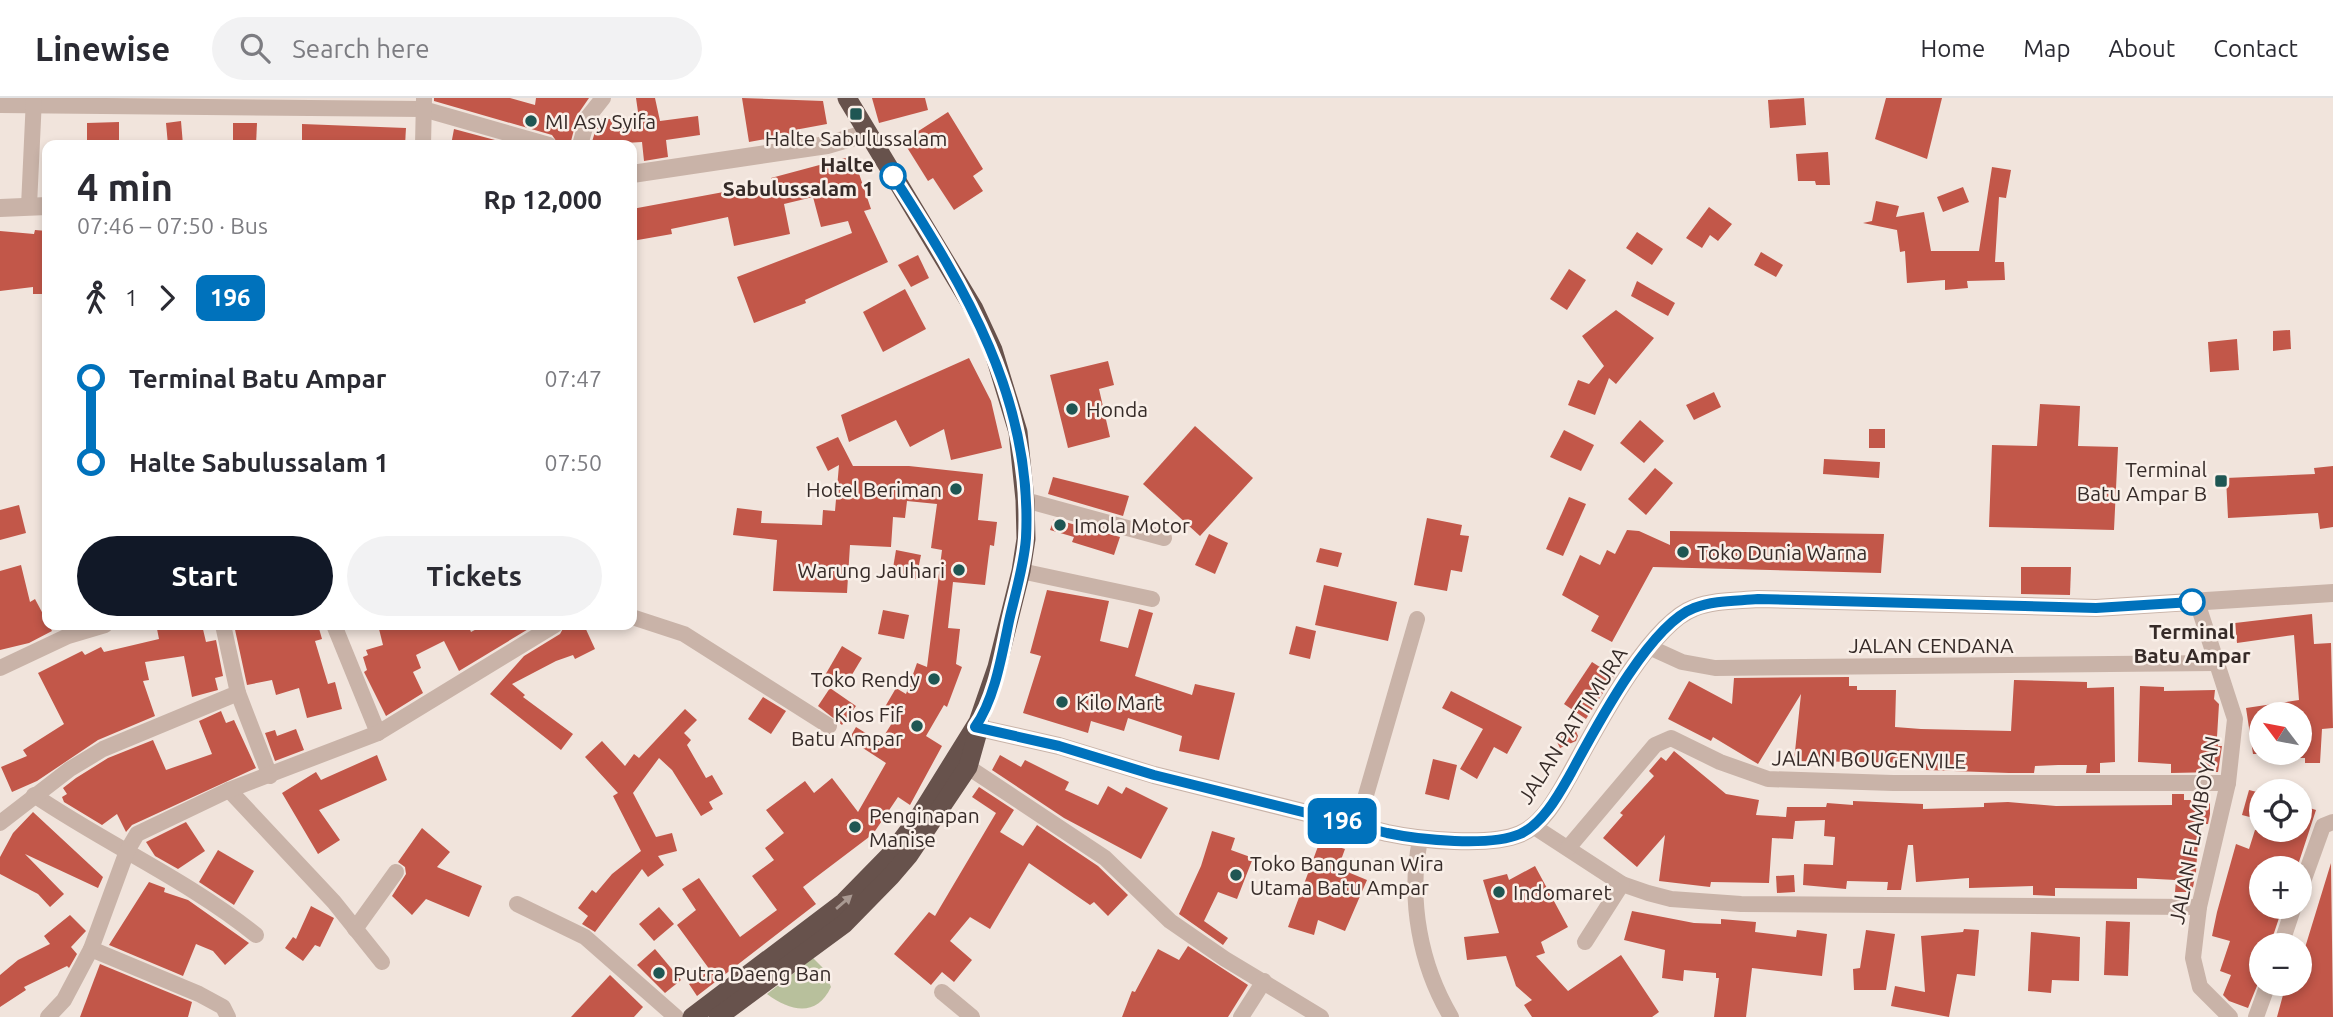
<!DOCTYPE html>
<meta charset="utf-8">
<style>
body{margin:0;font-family:Ubuntu,sans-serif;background:#f2f2f3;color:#2b2b33;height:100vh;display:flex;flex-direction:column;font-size:26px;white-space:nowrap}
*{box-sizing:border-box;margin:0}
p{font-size:23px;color:#7c7c81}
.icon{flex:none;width:38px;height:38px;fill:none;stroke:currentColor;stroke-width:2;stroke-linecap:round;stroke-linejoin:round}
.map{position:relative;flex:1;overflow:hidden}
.panel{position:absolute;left:42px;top:42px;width:595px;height:490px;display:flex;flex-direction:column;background:#fff;border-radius:14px;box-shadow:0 4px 10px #0003}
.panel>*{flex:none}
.badge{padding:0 14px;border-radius:10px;font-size:24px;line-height:46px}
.needle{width:46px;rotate:302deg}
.tools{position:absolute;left:2249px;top:604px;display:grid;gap:14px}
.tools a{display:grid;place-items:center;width:63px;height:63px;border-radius:50%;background:#fff;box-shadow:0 4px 10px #0003;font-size:35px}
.map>.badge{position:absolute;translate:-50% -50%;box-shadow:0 0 0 4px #fff}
.legs{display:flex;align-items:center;gap:10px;height:77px;padding:0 35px;font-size:23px}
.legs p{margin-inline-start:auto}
.overview{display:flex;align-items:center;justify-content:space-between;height:119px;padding:0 35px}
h1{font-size:38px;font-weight:600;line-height:52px}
.cta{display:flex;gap:14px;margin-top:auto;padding:14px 35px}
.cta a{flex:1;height:80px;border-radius:42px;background:#111827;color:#fff;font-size:28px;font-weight:600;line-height:80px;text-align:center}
.cta a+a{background:#f2f2f3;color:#2b2b33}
ul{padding:0 35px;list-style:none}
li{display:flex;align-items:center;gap:24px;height:84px;font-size:26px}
li i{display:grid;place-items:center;width:10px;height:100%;margin:0 9px;background:currentColor}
li i::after{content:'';width:18px;height:18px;margin:-9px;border:5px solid;border-radius:50%;background:#fff}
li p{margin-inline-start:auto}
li:first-child i{background:linear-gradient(#0000 50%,currentColor 0)}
li:last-child i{background:linear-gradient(currentColor 50%,#0000 0)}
header{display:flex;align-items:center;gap:42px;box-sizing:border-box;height:98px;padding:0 35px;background:#fff;border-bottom:2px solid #e1e1e2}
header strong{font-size:33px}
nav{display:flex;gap:38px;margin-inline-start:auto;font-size:24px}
.search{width:490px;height:63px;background:#f2f2f3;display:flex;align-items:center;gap:18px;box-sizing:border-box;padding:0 24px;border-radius:38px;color:#7c7c81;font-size:26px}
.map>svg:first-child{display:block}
.green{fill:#b8c09c}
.building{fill:#c25749}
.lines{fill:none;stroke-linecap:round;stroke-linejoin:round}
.minor{stroke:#c9b3a8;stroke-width:16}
.tertiary{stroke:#c9b3a8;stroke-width:18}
.trunk{stroke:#67524c;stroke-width:19}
.oneway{fill:#a99992}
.line-1-casing{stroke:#fff;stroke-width:16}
.line-1{stroke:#0072bc;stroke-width:10}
.poi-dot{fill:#1f5653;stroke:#f9efe8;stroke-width:2.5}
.stop-1-dot{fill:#fff;stroke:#0072bc;stroke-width:3.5}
.labels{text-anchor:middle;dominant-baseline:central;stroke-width:5;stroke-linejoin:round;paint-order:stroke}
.poi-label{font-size:21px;fill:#362b28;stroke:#f9efe8;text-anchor:start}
.stop-label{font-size:21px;font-weight:bold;fill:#362b28;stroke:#f9efe8;text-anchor:end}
.street-label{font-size:21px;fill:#362b28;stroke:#f9efe8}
</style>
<header>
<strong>Linewise</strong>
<div class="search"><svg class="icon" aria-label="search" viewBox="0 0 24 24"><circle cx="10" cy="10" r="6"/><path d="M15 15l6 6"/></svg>Search here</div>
<nav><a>Home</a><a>Map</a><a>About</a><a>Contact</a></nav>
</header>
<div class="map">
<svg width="2333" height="919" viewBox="0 0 2333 919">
<rect width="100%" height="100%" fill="#f1e4dc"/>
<path class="green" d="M813,860L823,870L831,889C817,919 791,914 767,896Z"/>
<g class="building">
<polygon points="434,0 510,0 535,7 536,0 589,0 578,16 570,47 559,47 552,37 434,3"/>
<polygon points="636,0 655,0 660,23 698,18 700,37 666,42 668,59 644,63 642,44 591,47 599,21 612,21 612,31 640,28"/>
<polygon points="742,0 823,3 827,26 800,31 800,35 749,44"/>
<polygon points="872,0 925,0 928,12 879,25"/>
<polygon points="1804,0 1806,27 1770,30 1768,2"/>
<polygon points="1886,0 1942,0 1927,61 1875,41"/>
<polygon points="948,14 983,71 973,78 983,93 954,112 933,80 928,83 903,43"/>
<polygon points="181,23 183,47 168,47 166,25"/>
<polygon points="119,24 119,47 87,47 87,25"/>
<polygon points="233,25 257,25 256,47 233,47"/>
<polygon points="302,26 406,30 405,47 302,47"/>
<polygon points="454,31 495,42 495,47 451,47"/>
<polygon points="1828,54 1830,87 1816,87 1815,83 1798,83 1796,56"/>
<polygon points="853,58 871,111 864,113 888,164 805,202 806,205 754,225 737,179 852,135 848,123 821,129 813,99 784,106 790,136 734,148 728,119 671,131 672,136 632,143 632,111 772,85 771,80"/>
<polygon points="1992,69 2011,72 2006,100 1999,99 1995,164 2004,164 2005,182 1967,183 1968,190 1945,192 1945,182 1907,185 1905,153 1900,154 1897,132 1863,125 1872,123 1876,103 1899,108 1896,119 1924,114 1931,153 1979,153"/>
<polygon points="1963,89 1969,104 1943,114 1937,99"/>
<polygon points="1709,109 1732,126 1718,143 1710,137 1702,150 1686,140"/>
<polygon points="35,132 47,133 47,196 33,196 33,189 0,193 0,133 34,136"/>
<polygon points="1637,134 1663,151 1652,167 1626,150"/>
<polygon points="1761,154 1783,167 1776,179 1754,167"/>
<polygon points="918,157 929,180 911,189 898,167"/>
<polygon points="1569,171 1586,182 1567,212 1550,201"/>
<polygon points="1637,183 1675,205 1668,218 1631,198"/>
<polygon points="905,191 926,231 883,254 863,214"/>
<polygon points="1616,212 1654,240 1616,286 1609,280 1595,317 1568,307 1578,282 1589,286 1604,268 1582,238"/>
<polygon points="2290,232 2291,251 2273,253 2273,233"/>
<polygon points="2237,241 2239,272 2210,274 2208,244"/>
<polygon points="969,260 991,303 1002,350 951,362 944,331 910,349 896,322 849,344 841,317"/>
<polygon points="1108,263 1114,287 1099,291 1110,339 1068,350 1050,277"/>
<polygon points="1714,294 1721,309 1694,322 1686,307"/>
<polygon points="2040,306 2080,308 2078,348 2118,349 2114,432 1989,429 1992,347 2037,348"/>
<polygon points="1640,322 1664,343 1644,365 1620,345"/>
<polygon points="1195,328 1253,380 1200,438 1143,386"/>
<rect x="1869" y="331" width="16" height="19"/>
<polygon points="1564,332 1594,347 1581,373 1550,359"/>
<polygon points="838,339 853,368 909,368 983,376 978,422 997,424 994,448 990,447 985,487 953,484 948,530 960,531 956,566 962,569 947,609 944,607 926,638 942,648 910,707 898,699 873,736 803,789 816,806 697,898 689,886 710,872 677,827 696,812 682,791 699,780 740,839 777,812 752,778 774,762 765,750 784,735 766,712 805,683 814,695 832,680 858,714 886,665 849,641 856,629 880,644 894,622 882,614 896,590 906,596 917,565 927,569 942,452 931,450 937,406 907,403 905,420 893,419 891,449 850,447 847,495 773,493 777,442 733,437 737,410 762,413 761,425 822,427 823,412 835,413 839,367 828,373 816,349"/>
<polygon points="1824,361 1880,364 1879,380 1823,376"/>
<polygon points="2333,368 2333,429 2320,431 2318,415 2228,420 2226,380 2315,376 2314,370"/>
<polygon points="1655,370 1673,385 1646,417 1628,401"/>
<polygon points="1053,379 1129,398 1123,418 1048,396"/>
<polygon points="1569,399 1586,406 1563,458 1546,451"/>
<polygon points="19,407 26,435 0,442 0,412"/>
<polygon points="1427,420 1462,427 1460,437 1469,438 1462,474 1451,472 1447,493 1414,487"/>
<polygon points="1054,421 1120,439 1114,457 1072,444 1074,439 1050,432"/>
<polygon points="1627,432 1639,433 1670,447 1670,433 1884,436 1881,475 1653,469 1612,544 1591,533 1599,518 1562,497 1580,457 1600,467 1607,452 1615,456"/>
<polygon points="1209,436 1228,445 1215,476 1195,467"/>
<polygon points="1320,450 1342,455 1338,469 1316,464"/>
<polygon points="896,452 921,457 916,481 892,476"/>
<polygon points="21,467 30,504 35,501 52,533 29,545 0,552 0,473"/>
<polygon points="2021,469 2071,469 2070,497 2021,496"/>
<polygon points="1324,487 1397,504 1388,543 1315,527"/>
<polygon points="1047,492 1109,503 1100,543 1128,550 1139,511 1153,515 1135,578 1192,597 1195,586 1235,595 1219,662 1179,653 1182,638 1128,620 1124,633 1091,623 1088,635 1023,615 1041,558 1030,555"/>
<polygon points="883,512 909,517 904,541 878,536"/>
<polygon points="2312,516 2314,546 2331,545 2333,630 2322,631 2320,665 2305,665 2305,660 2300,660 2300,616 2261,616 2261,656 2253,656 2246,610 2299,602 2294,537 2237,545 2235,525"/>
<polygon points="202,527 206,544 216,542 223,578 215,580 218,592 192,599 184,558 145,564 149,582 143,583 155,618 98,642 37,683 12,694 1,669 27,658 23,652 64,626 38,575 82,553 85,557 101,549 104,554 159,541 157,531 176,528 177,532"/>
<polygon points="234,527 318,527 322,541 315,543 328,586 335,584 342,611 307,620 299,590 276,597 272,582 247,587"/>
<polygon points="378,527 468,527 471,534 484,527 535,527 459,573 444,543 416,557 421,570 413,574 423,595 386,618 364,574 367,572 363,559 368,557 366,552 383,547"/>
<polygon points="565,527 584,527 595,551 575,561 573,557 556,563 512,586 525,597 523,599 573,636 561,652 490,596 524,558 560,536"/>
<polygon points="1296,528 1316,533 1310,561 1289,556"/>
<polygon points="842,548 862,560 844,590 824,579"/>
<polygon points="1592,564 1614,578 1586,621 1564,606"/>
<polygon points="1849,579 1849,588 1857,588 1857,592 1896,592 1895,629 1921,631 2011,633 2014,582 2087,584 2087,590 2114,589 2115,664 2100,665 2100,675 2086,675 2087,667 2058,667 2035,668 2034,675 2009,675 1926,672 1926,665 1794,663 1801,596 1758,666 1713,639 1711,643 1668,621 1689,583 1732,606 1734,580"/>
<polygon points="2140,588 2164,589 2164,593 2215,592 2214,601 2219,606 2217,639 2218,648 2222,648 2218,674 2171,675 2171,666 2138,664"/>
<polygon points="830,590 856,608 842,627 818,608"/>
<polygon points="1451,593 1522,629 1507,656 1494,649 1477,681 1460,671 1483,631 1442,610"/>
<polygon points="763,599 786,613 771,636 748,621"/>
<polygon points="685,611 697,622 684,635 691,642 687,647 706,680 712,677 723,696 709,704 713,711 701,718 672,672 659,660 633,695 656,739 672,735 677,753 658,758 664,767 648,779 642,771 595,834 582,826 588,818 578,810 592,792 596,795 612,776 641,753 613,698 618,695 585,659 602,643 625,668 634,656 639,660"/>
<polygon points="221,613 226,625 234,622 256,670 132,727 126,734 117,716 102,727 64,704 62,699 67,696 63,690 76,680 108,660 153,642 166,672 212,656 199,623"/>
<polygon points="1574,629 1578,638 1576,643 1560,650 1554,638"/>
<polygon points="296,631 304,652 275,663 265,635 275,632 277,638"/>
<polygon points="1674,653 1726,696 1759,702 1756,717 1786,719 1787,709 1826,709 1827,705 1853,707 1853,703 1923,706 1923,711 1984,709 1984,705 2008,704 2056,708 2172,707 2172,696 2184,696 2184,702 2210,702 2210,716 2208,726 2199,726 2196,774 2192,794 2175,794 2176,782 2137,780 2137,791 2055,790 2055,798 2033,797 2033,788 1969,790 1969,780 1916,784 1913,747 1908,747 1901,792 1887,792 1888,784 1847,783 1846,791 1803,787 1804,766 1833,767 1835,739 1824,738 1825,722 1795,723 1793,741 1772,740 1769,785 1711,784 1710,789 1659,783 1665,737 1637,769 1603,740 1623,717 1620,715 1654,678 1649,673 1661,659 1666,663"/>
<polygon points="377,657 387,682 319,712 340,742 318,756 282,695 316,674 321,682"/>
<polygon points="1000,657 1021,669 1025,662 1069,684 1065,692 1098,707 1108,688 1122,696 1126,689 1168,710 1141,761 1064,720 992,672"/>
<polygon points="1433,661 1457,667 1449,702 1425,696"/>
<polygon points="979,689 1014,712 1000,734 1023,748 1037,727 1098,768 1128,797 1108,818 1094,804 1090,807 1029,765 990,831 970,819 950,843 972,862 954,884 942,874 931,887 894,856 929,814 935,818 996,715 972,699"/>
<polygon points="2249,692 2261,695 2261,722 2242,717"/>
<polygon points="2300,707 2316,712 2297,770 2261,770 2261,808 2283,808 2270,847 2261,847 2261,878 2248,910 2229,903 2223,897 2231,877 2220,873 2230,843 2212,838 2217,814 2236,746 2249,751 2255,732 2300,732"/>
<polygon points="33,714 103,779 98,790 25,756 64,796 50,809 38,796 0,776 0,759 13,735"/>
<polygon points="186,724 205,753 178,771 155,758 146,744"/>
<polygon points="422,730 450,754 437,769 482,788 469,819 426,801 412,817 392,798 406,776 405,769 398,764"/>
<polygon points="1212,733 1235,740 1231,752 1253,760 1237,801 1218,794 1204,823 1228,840 1223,847 1179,816 1201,768"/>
<polygon points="1320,743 1345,751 1338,770 1367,782 1345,833 1318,822 1314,837 1288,829"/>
<polygon points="218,752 254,773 234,807 199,784"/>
<polygon points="2331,765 2333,919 2277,919 2286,886 2300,886 2300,866"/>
<polygon points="1535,768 1568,829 1541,844 1545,855 1536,858 1568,893 1621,857 1659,914 1652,919 1532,919 1524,907 1532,902 1516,888 1506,858 1467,862 1464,839 1499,835 1483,782 1507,776 1509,782"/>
<polygon points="1794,777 1795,794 1777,795 1776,778"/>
<polygon points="149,784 165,790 164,794 188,802 249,845 225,867 213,853 196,846 183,878 109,847"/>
<polygon points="311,808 334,820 320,849 315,847 303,863 285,850 293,839 296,841"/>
<polygon points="659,809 674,826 654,843 639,826"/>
<polygon points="1632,813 1694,825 1721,826 1721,821 1756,824 1755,834 1796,839 1797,832 1827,836 1822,878 1752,870 1746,919 1714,919 1719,880 1716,880 1716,875 1684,872 1683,883 1662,880 1665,852 1624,842"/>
<polygon points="70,817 86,833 71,849 77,856 69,870 67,868 24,889 26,892 0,909 0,877 18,862 50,846 44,838"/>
<polygon points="2106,823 2130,824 2128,878 2104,877"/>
<polygon points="1964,831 1979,832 1975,878 1957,876 1949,919 1891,908 1895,888 1925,894 1921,838 1963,834"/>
<polygon points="1866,832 1895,836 1886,892 1854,892 1853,871 1860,870"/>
<polygon points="2031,834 2080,839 2079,883 2052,882 2051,895 2028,893"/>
<polygon points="1188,848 1248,887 1228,919 1122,919 1132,893 1135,894 1158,851 1179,862"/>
<polygon points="655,851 681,882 665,895 637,867"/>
<polygon points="100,866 192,904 188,919 80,919"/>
<polygon points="610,877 643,909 634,919 571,919"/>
</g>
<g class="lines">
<g class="minor">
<polyline points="0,7 423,11 549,47"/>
<polyline points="423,47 424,1"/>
<polyline points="580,47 588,19 603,0"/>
<polyline points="29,108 34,0"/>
<polyline points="1025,402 1164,440"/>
<polyline points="1021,473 1152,501"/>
<polyline points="2197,504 2235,621 2228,685 2199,809 2193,860 2200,889 2230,919"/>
<polyline points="632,519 684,536 829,628"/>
<polyline points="334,527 378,635"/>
<polyline points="1649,549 1682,564 1715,570 2216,565"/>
<polyline points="0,570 68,538 105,527"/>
<polyline points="238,595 270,678"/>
<polyline points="968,669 1105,760 1170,823 1225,861 1321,919"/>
<polyline points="229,692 334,804 382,864"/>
<path d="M34,697C106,746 188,782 256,837"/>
<polyline points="0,725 70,671 103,651 238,595 223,527"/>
<polyline points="1357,728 1417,521"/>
<polyline points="1533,728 1622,786 1648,795 1671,801 1741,806 2199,809"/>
<path d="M1420,742C1408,802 1420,867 1451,919"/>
<polyline points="1568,750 1655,647 1671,640 1720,664 1768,681 1893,685 2228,685"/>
<polyline points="2300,792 2323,728 2333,724"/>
<polyline points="517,806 585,839 676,919"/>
<polyline points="355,831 396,774"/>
<polyline points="1585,844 1622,786"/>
<polyline points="2281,847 2294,808"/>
<polyline points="91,851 199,896 223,909 228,919"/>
<polyline points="942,894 972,919"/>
<polyline points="48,919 64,902 91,851 127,753 137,736 229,692 378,635 555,527"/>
<polyline points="1241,919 1264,883"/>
<polyline points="2256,919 2268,886"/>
</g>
<g class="tertiary">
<polyline points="632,76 827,47 868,35"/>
<polyline points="0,110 47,108"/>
<path d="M979,630L1059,648L1154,677L1387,735C1420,742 1489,749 1520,736C1542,727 1557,700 1568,680C1592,637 1648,527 1694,510C1714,502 1737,503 1758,501L2096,510L2333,495"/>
</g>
<g class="trunk">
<polyline points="692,919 844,804 892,755 919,719 978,624 997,569 1021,473 1026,441 1025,402 1018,334 993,252 974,211 847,0"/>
<polyline points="718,919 844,826 891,778 909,757 968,669 979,630"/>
</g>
</g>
<defs><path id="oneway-solid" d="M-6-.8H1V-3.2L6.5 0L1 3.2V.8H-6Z" transform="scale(1.75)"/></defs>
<use class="oneway" href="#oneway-solid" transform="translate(844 804) rotate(-41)"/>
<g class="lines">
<defs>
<path id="line-1" d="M893,78C965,190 1033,301 1026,440C1024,468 1015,496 1009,523C1002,556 995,601 975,629L1059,648L1154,677L1387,735C1420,742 1490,749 1520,736C1543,726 1559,696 1571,675C1594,633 1649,527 1694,510C1714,502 1737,503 1758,501L2096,510L2192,504"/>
</defs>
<use href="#line-1" class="line-1-casing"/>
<use href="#line-1" class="line-1"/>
</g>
<g class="poi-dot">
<rect x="849" y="9" width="14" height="14" rx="3.5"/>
<circle cx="531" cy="23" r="7"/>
<circle cx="1072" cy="311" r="7"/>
<rect x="2214" y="376" width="14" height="14" rx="3.5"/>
<circle cx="956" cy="391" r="7"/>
<circle cx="1060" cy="427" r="7"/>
<circle cx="1683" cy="454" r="7"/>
<circle cx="959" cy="472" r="7"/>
<circle cx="934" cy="581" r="7"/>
<circle cx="1062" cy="604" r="7"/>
<circle cx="917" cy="628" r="7"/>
<circle cx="855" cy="729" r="7"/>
<circle cx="1236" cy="777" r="7"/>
<circle cx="1499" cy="794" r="7"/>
<circle cx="659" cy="875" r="7"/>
</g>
<g class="stop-1-dot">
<circle cx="893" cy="78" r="12"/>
<circle cx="2192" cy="504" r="12"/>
</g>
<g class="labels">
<g class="poi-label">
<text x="545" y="23">MI Asy Syifa</text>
<text x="856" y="40" text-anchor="middle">Halte Sabulussalam</text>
<text x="1086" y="311">Honda</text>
<text x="2207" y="371" text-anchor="end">Terminal<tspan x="2207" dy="24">Batu Ampar B</tspan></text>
<text x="942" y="391" text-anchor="end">Hotel Beriman</text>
<text x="1074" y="427">Imola Motor</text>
<text x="1697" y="454">Toko Dunia Warna</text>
<text x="945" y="472" text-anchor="end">Warung Jauhari</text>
<text x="920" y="581" text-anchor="end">Toko Rendy</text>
<text x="1076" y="604">Kilo Mart</text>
<text x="903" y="616" text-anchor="end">Kios Fif<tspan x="903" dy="24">Batu Ampar</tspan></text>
<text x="869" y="717">Penginapan<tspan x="869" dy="24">Manise</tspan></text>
<text x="1250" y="765">Toko Bangunan Wira<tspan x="1250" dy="24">Utama Batu Ampar</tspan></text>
<text x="1513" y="794">Indomaret</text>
<text x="673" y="875">Putra Daeng Ban</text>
</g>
<g class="stop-label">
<text x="874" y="66">Halte<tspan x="874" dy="24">Sabulussalam 1</tspan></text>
<text x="2192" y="533" text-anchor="middle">Terminal<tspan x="2192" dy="24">Batu Ampar</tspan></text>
</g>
<g class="street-label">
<text x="1931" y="547">JALAN CENDANA</text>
<text transform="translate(1572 627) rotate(-57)">JALAN PATTIMURA</text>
<text transform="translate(1869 661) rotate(1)">JALAN BOUGENVILE</text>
<text transform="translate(2194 732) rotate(-79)">JALAN FLAMBOYAN</text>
</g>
</g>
</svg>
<div class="tools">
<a><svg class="needle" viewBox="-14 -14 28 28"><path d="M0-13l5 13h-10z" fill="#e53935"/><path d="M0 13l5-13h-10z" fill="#7c7c81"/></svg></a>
<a><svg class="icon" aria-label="locate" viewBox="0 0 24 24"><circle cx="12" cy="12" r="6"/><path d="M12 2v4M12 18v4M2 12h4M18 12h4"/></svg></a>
<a>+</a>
<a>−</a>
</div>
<b class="badge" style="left:1342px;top:723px;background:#0072bc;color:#fff">196</b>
<section class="panel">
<div class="overview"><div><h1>4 min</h1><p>07:46 – 07:50 · Bus</p></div><b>Rp 12,000</b></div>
<div class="legs"><svg class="icon" aria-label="walk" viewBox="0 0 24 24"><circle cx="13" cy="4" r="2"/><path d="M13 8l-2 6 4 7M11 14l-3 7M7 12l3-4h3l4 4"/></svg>1<svg class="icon" aria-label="forward" viewBox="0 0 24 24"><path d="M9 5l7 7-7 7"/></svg><b class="badge" style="background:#0072bc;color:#fff">196</b></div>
<ul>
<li><i style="color:#0072bc"></i><b>Terminal Batu Ampar</b><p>07:47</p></li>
<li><i style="color:#0072bc"></i><b>Halte Sabulussalam 1</b><p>07:50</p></li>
</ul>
<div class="cta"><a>Start</a><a>Tickets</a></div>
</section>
</div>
